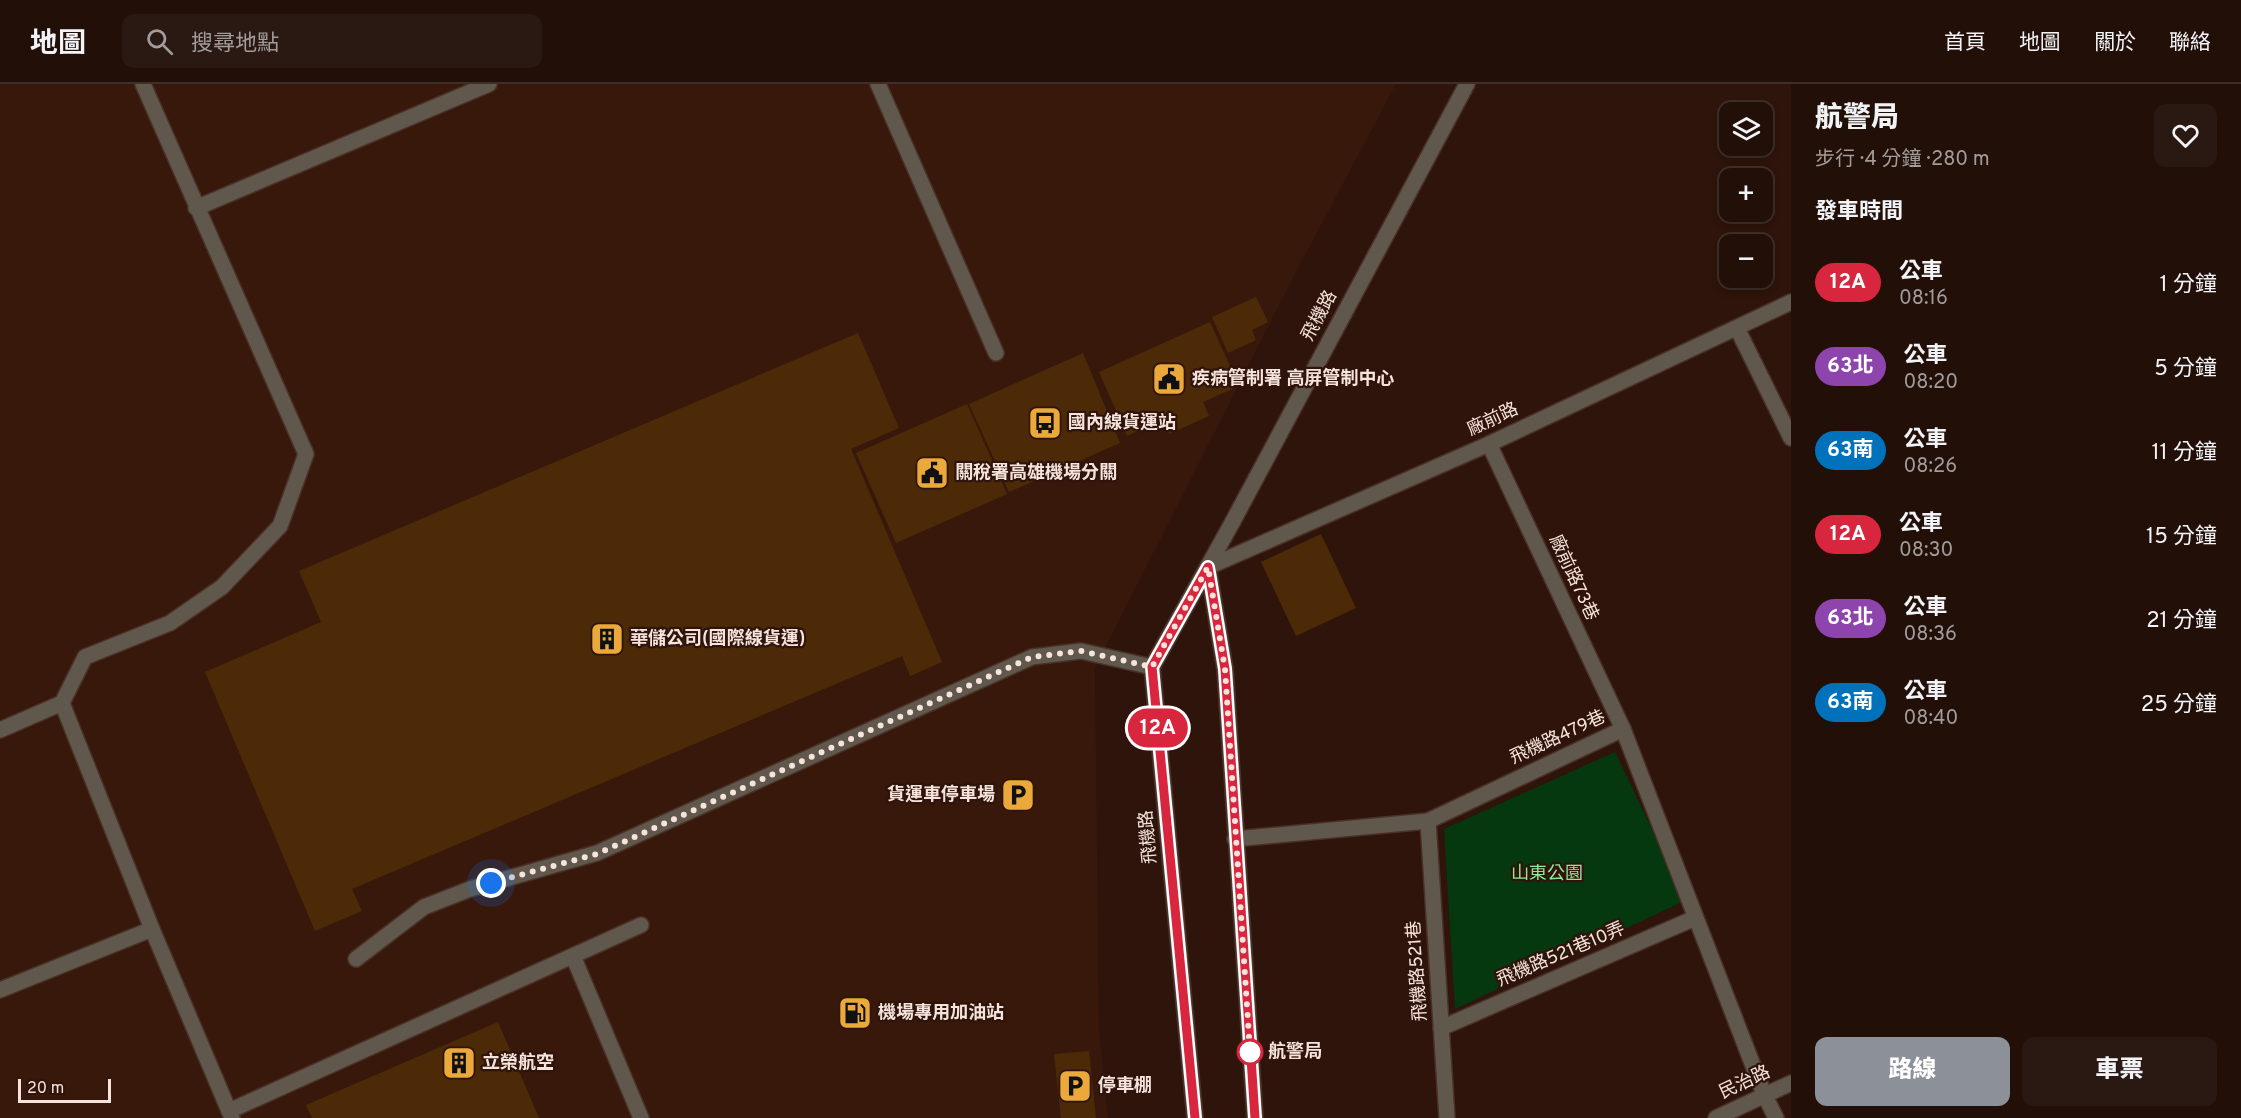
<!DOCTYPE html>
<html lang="zh-TW">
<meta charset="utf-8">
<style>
body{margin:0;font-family:Overpass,"Noto Sans TC",sans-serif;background:#2a1812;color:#f1f3f6;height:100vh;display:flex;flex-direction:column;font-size:22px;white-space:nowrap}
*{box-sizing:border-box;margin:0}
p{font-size:20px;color:#a29c9c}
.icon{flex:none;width:33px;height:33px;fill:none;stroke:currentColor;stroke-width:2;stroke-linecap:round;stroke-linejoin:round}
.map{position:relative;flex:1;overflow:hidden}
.sheet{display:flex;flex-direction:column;background:#220f08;width:450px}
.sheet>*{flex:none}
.badge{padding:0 12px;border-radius:20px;font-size:21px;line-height:39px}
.controls{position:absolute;left:1719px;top:18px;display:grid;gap:12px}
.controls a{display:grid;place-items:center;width:54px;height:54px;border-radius:12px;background:#220f08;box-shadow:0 3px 9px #0003,0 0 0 2px #3f2f29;font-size:30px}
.scale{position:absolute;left:18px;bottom:15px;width:93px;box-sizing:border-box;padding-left:6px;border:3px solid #f6e3dc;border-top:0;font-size:16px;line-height:21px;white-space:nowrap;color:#f6e3dc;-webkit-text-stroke:4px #2e140a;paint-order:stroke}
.you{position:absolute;width:30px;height:30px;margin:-15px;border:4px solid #fff;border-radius:50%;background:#1a73e8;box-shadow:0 0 0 9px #1a73e833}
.map>.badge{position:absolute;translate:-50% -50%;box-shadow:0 0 0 3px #fff}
h2{padding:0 24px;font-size:22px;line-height:54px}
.round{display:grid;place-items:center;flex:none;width:63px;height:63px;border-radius:12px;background:#2a1812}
.head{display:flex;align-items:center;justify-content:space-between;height:102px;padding:0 24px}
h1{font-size:28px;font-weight:800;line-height:45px}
.cta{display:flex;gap:12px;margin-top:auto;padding:12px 24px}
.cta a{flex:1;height:69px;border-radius:12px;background:#8c9099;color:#fff;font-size:24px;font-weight:800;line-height:69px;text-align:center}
.cta a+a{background:#2a1812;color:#f1f3f6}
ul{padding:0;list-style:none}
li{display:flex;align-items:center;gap:18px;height:84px;padding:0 24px}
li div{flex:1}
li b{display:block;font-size:22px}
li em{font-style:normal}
li .badge{min-width:66px;font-weight:700;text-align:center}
header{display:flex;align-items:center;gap:36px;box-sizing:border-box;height:84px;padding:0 30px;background:#220f08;border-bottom:2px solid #3f2f29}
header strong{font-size:28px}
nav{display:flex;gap:33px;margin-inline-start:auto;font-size:21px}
.search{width:420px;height:54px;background:#2a1812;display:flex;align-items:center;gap:15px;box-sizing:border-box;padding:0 21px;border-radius:12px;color:#a29c9c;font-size:22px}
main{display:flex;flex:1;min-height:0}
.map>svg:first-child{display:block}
.built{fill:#38180b}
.green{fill:#063810}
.building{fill:#4c2a08}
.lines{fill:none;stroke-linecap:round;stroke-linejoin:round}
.minor-casing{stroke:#4a3127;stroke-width:18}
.minor{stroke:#61584d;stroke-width:15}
.line-casing{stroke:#fff;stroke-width:14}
.line{stroke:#d7263d;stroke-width:9}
.walk{stroke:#f6e3dc;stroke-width:6;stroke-dasharray:0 10.8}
.stop-dot{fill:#fff;stroke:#d7263d;stroke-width:3}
.labels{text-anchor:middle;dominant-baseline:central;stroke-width:4.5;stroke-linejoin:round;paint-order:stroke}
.street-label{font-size:18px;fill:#f6e3dc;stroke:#2e140a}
.poi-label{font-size:18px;font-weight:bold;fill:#f6e3dc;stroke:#2e140a;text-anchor:start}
.park-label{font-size:18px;fill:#8ee896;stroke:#2e140a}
.stop-label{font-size:18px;font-weight:bold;fill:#f6e3dc;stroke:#2e140a;text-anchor:start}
</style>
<header>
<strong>地圖</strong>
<div class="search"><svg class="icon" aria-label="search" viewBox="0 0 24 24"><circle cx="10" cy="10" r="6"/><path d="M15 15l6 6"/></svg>搜尋地點</div>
<nav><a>首頁</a><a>地圖</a><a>關於</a><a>聯絡</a></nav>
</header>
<main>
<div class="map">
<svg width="1791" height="1034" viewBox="0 0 1791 1034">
<rect width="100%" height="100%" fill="#2e140a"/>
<polygon class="built" points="0,0 1396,0 1295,190 1095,584 1099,945 1108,1034 0,1034"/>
<polygon class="green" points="1615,668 1686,816 1455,925 1444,745"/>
<g class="building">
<polygon points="1256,213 1268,238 1252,246 1256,256 1228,269 1212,233"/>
<polygon points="1210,238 1239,302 1203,318 1209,332 1169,350 1163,335 1127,352 1099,288"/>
<polygon points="858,249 899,344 851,365 942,578 910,592 902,572 352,805 362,827 315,847 205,588 321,538 299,487"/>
<polygon points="1083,269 1120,359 1009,408 969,320"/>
<polygon points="967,320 1007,410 896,459 856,369"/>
<polygon points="1321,450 1356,524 1296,552 1261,478"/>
<polygon points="498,938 539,1034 312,1034 306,1021"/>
<polygon points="1089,967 1096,1034 1061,1034 1054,970"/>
</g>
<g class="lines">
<defs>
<g id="minor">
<polyline points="143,0 306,370 280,442 222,503 170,539 85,573 62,619 152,845 232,1034"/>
<polyline points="878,0 996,269"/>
<polyline points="196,124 489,0"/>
<polyline points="1737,244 1791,354"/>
<polyline points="1489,360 1623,645 1764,1010 1776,1034"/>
<polyline points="1208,483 1489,360 1791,218"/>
<polyline points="1208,483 1225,585 1255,1034"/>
<polyline points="0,646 62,619"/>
<polyline points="1428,737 1447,1034"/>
<polyline points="1235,755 1428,737 1623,645"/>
<polyline points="573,872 641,1034"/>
<polyline points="356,875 424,823 470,805 597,769 1032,573 1081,567 1152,583"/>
<polyline points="0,906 152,845"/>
<polyline points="1441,944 1695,834"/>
<polyline points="229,1027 641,841"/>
<polyline points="1195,1034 1152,583 1232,439 1467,0"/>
<polyline points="1716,1034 1791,999"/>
</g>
</defs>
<use href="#minor" class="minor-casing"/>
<use href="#minor" class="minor"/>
</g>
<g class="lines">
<defs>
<polyline id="line" points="1195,1034 1152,583 1208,483 1225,585 1255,1034"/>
</defs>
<use href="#line" class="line-casing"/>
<use href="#line" class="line"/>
<polyline class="walk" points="491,799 597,770 1032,573 1081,567 1152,583 1208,483 1225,585 1250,968"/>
</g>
<defs>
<symbol id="civic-square" viewBox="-11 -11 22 22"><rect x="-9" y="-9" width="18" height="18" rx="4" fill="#eca93b" stroke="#2e140a"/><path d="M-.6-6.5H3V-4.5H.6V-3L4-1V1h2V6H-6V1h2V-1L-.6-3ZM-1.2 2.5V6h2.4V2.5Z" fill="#111"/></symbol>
<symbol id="bus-square" viewBox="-11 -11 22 22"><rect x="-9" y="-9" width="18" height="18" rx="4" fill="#eca93b" stroke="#2e140a"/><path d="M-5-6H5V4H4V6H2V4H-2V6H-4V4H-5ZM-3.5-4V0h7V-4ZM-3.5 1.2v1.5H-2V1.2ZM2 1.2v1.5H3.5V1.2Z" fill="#111"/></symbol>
<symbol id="building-square" viewBox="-11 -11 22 22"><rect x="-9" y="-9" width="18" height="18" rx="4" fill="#eca93b" stroke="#2e140a"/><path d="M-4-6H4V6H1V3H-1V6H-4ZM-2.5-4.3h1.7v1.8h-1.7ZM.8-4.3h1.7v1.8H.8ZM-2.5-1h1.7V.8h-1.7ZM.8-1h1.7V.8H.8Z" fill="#111"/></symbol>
<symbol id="parking-square" viewBox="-11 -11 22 22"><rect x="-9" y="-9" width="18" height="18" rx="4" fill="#eca93b" stroke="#2e140a"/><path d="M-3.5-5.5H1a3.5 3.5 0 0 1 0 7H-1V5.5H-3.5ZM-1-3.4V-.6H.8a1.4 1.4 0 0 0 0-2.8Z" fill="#111"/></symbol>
<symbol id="fuel-square" viewBox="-11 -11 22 22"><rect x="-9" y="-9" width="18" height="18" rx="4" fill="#eca93b" stroke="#2e140a"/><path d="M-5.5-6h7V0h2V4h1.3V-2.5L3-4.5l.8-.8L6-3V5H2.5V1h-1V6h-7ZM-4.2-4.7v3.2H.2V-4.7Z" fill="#111"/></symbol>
</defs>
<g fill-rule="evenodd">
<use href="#civic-square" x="1150" y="276" width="38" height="38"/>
<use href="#bus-square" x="1026" y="320" width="38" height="38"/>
<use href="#civic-square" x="913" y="370" width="38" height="38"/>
<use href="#building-square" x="588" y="536" width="38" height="38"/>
<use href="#parking-square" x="999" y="692" width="38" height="38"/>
<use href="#fuel-square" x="836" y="910" width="38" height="38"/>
<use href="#building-square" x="440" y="960" width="38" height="38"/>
<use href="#parking-square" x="1056" y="983" width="38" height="38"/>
</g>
<circle class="stop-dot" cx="1250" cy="968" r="12"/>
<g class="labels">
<g class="street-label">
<text transform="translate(1320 232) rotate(-62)">飛機路</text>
<text transform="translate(1493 336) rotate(-25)">廠前路</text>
<text transform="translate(1573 494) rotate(65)">廠前路73巷</text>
<text transform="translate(1558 654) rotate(-25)">飛機路479巷</text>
<text transform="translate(1149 753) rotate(-95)">飛機路</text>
<text transform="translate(1561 871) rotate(-23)">飛機路521巷10弄</text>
<text transform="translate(1418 887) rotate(-94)">飛機路521巷</text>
<text transform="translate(1745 999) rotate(-25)">民治路</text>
</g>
<g class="poi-label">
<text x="1192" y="295">疾病管制署 高屏管制中心</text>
<text x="1068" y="339">國內線貨運站</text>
<text x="955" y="389">關稅署高雄機場分關</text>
<text x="630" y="555">華儲公司(國際線貨運)</text>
<text x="995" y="711" text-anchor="end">貨運車停車場</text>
<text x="878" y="929">機場專用加油站</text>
<text x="482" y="979">立榮航空</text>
<text x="1098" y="1002">停車棚</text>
</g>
<g class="park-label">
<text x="1547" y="790">山東公園</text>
</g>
<g class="stop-label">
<text x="1268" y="968">航警局</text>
</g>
</g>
</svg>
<div class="controls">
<a><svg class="icon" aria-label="layers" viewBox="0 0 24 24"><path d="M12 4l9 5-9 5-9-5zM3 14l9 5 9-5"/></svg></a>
<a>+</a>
<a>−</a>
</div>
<div class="scale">20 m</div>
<div class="you" style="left:491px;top:799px"></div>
<b class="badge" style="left:1158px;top:644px;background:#d7263d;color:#fff">12A</b>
</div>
<section class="sheet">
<div class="head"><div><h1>航警局</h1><p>步行 · 4 分鐘 · 280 m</p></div><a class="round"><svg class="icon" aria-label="heart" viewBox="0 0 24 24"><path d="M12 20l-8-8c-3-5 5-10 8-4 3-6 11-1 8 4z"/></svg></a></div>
<h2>發車時間</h2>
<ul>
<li><span class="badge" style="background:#d7263d;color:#fff">12A</span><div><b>公車</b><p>08:16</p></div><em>1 分鐘</em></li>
<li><span class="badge" style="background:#8e44ad;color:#fff">63北</span><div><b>公車</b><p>08:20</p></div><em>5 分鐘</em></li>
<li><span class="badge" style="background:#0072bc;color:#fff">63南</span><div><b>公車</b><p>08:26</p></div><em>11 分鐘</em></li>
<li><span class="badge" style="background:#d7263d;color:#fff">12A</span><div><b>公車</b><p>08:30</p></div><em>15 分鐘</em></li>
<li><span class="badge" style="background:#8e44ad;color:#fff">63北</span><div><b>公車</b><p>08:36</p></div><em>21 分鐘</em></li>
<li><span class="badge" style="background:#0072bc;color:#fff">63南</span><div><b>公車</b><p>08:40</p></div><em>25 分鐘</em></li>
</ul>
<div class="cta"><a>路線</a><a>車票</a></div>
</section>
</main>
